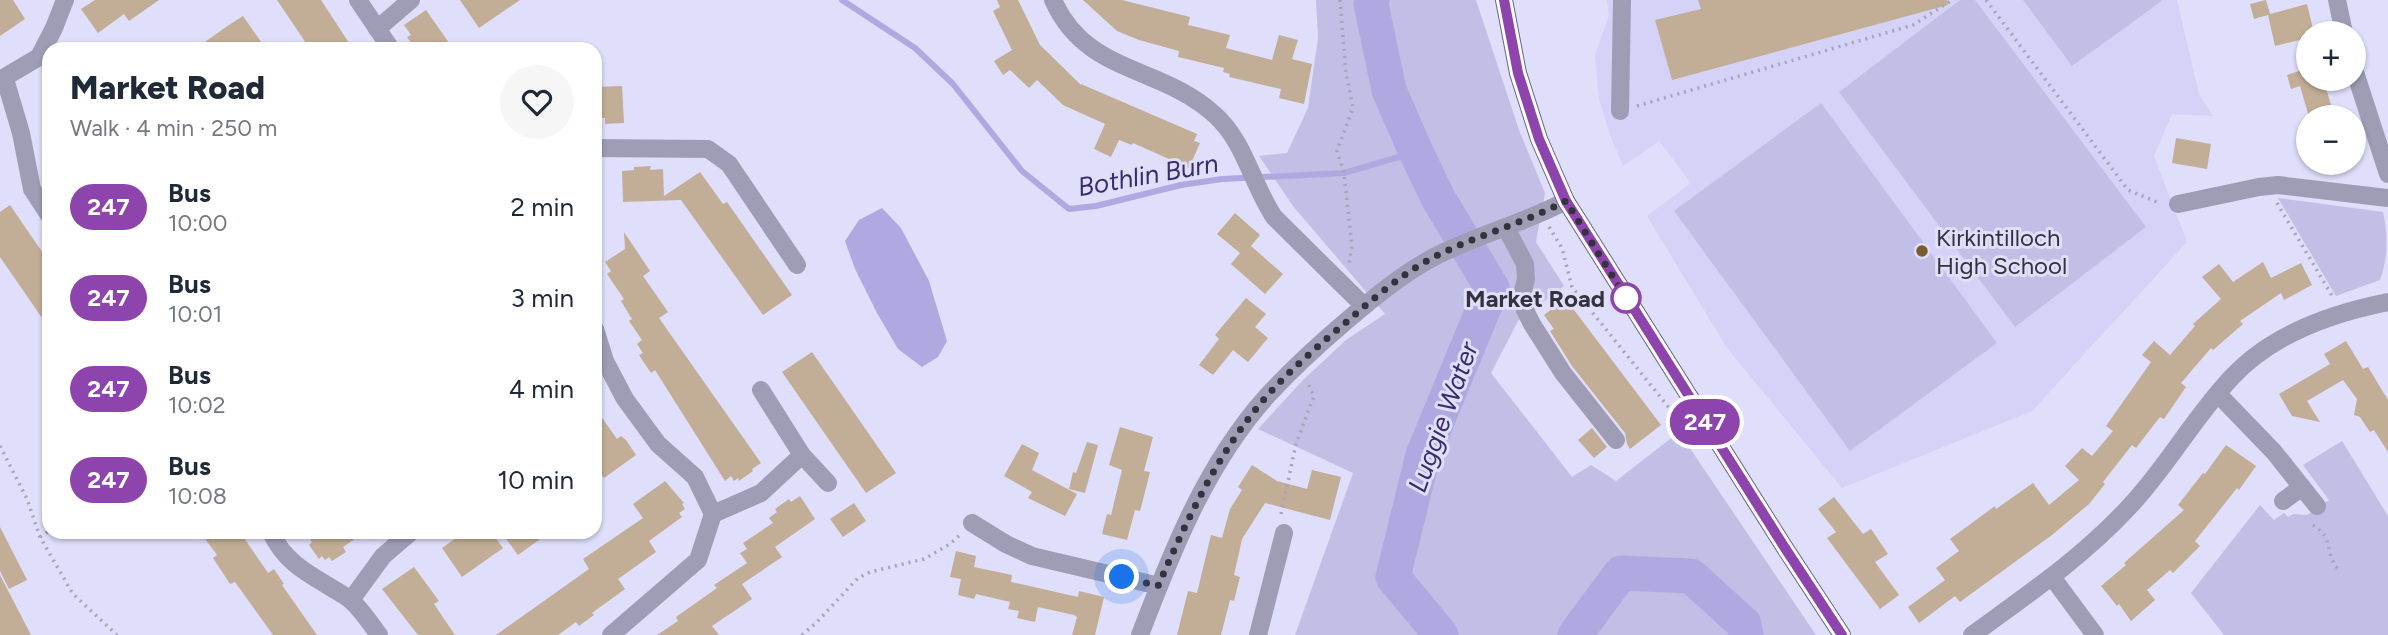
<!DOCTYPE html>
<meta charset="utf-8">
<style>
body{margin:0;font-family:Figtree,sans-serif;background:#f6f6f7;color:#1f2937;height:100vh;display:flex;flex-direction:column;font-size:26px;white-space:nowrap}
*{box-sizing:border-box;margin:0}
p{font-size:23px;color:#747a83}
.icon{flex:none;width:38px;height:38px;fill:none;stroke:currentColor;stroke-width:2;stroke-linecap:round;stroke-linejoin:round}
.map{position:relative;flex:1;overflow:hidden}
.drawer{position:absolute;left:42px;top:42px;width:560px;height:497px;display:flex;flex-direction:column;background:#fff;border-radius:21px;box-shadow:0 2px 5px #0004}
.drawer>*{flex:none}
.badge{padding:0 14px;border-radius:23px;font-size:24px;line-height:46px}
.controls{position:absolute;left:2296px;top:21px;display:grid;gap:14px}
.controls a{display:grid;place-items:center;width:70px;height:70px;border-radius:50%;background:#fff;box-shadow:0 2px 5px #0004;font-size:35px}
.you{position:absolute;width:35px;height:35px;margin:-18px;border:5px solid #fff;border-radius:50%;background:#1a73e8;box-shadow:0 0 0 10px #1a73e833}
.map>.badge{position:absolute;translate:-50% -50%;box-shadow:0 0 0 4px #fff}
.round{display:grid;place-items:center;flex:none;width:74px;height:74px;border-radius:37px;background:#f6f6f7}
.headline{display:flex;align-items:center;justify-content:space-between;height:119px;padding:0 28px}
h1{font-size:33px;font-weight:800;line-height:52px}
ul{padding:0;list-style:none}
li{display:flex;align-items:center;gap:21px;height:91px;padding:0 28px}
li div{flex:1}
li b{display:block;font-size:26px}
li em{font-style:normal}
li .badge{min-width:77px;font-weight:700;text-align:center}
.map>svg:first-child{display:block}
.built{fill:#d4d2f7}
.green{fill:#c2bfe6}
.water{fill:#aeaae1}
.lines{fill:none;stroke-linecap:round;stroke-linejoin:round}
.stream{stroke:#aeaae1;stroke-width:6}
.river{stroke:#aeaae1;stroke-width:35}
.building{fill:#c2ae96}
.path{stroke:#a5a4ba;stroke-width:3.5;stroke-dasharray:2 5;stroke-linecap:butt}
.minor{stroke:#9f9db6;stroke-width:18}
.major{stroke:#68648f;stroke-width:18}
.line-casing{stroke:#fff;stroke-width:16}
.line{stroke:#8e44ad;stroke-width:10}
.walk{stroke:#33323d;stroke-width:7;stroke-dasharray:0 12.6}
.poi-dot{fill:#7b5b31;stroke:#dfdefb;stroke-width:2.5}
.stop-dot{fill:#fff;stroke:#8e44ad;stroke-width:3.5}
.labels{text-anchor:middle;dominant-baseline:central;stroke-width:6;stroke-linejoin:round;paint-order:stroke}
.poi-label{font-size:24px;fill:#33323d;stroke:#dfdefb;text-anchor:start}
.stop-label{font-size:24px;font-weight:bold;fill:#33323d;stroke:#dfdefb;text-anchor:end}
.water-label{font-size:26px;font-style:italic;fill:#382c6d;stroke:#dfdefb}
</style>
<div class="map">
<svg width="2388" height="635" viewBox="0 0 2388 635">
<rect width="100%" height="100%" fill="#dfdefb"/>
<polygon class="built" points="1607,0 2177,0 2199,94 2213,116 2172,114 2154,156 2187,242 2032,411 1842,488 1727,348 1647,216 1691,183 1659,141 1623,166 1610,135 1599,99 1595,55 1609,15"/>
<g class="green">
<polygon points="1316,0 1476,0 1519,130 1545,193 1536,242 1564,286 1518,321 1491,373 1572,477 1591,465 1616,481 1679,432 1816,635 1295,635 1353,473 1258,429 1302,381 1346,340 1385,314 1293,206 1259,156 1287,153 1308,108 1318,38"/>
<polygon points="1960,0 1975,0 2146,227 2015,327 1839,92"/>
<polygon points="2023,0 2163,0 2072,66"/>
<polygon points="1821,103 1997,343 1850,451 1674,211"/>
<path d="M2278,198L2383,212C2388,234 2388,259 2380,280L2336,296Z"/>
<polygon points="2342,441 2388,516 2388,635 2224,635 2191,593 2260,505 2274,520 2284,513 2288,517 2293,514 2307,515 2329,500 2303,465"/>
</g>
<polygon class="water" points="882,208 901,228 929,281 947,341 938,357 922,367 898,349 877,313 855,269 845,241 859,220"/>
<g class="lines">
<polyline class="stream" points="842,0 915,48 953,84 1022,171 1069,209 1096,206 1181,185 1222,179 1344,173 1416,152"/>
<g class="river">
<polyline points="1372,0 1371,4 1389,90 1416,152 1438,198 1492,288 1423,455 1393,577 1441,635"/>
<polyline points="1575,635 1621,573 1691,576 1744,624 1746,635"/>
</g>
</g>
<g class="building">
<polygon points="0,0 13,0 25,19 0,36"/>
<polygon points="95,0 159,0 129,21 124,14 98,33 81,9"/>
<polygon points="277,0 321,0 353,49 310,49"/>
<polygon points="460,0 520,0 479,28"/>
<polygon points="997,0 1018,0 1040,45 1081,85 1081,84 1197,134 1194,141 1200,143 1189,168 1133,143 1132,145 1119,140 1111,157 1094,149 1105,124 1063,105 1037,80 1029,88 1010,70 1003,75 994,61 1012,50 993,11 1000,7"/>
<polygon points="1083,0 1122,0 1190,17 1188,25 1230,35 1226,48 1272,60 1279,35 1298,40 1292,59 1312,64 1304,104 1279,98 1281,89 1229,77 1230,74 1223,72 1224,68 1178,57 1179,51 1139,40 1117,31"/>
<polygon points="1698,0 1947,0 1948,5 1672,80 1655,20 1701,9"/>
<polygon points="2266,0 2270,14 2307,4 2314,33 2308,33 2308,38 2275,46 2268,15 2254,19 2250,4"/>
<polygon points="426,10 447,40 452,49 415,49 407,37 411,35 404,25"/>
<polygon points="243,16 266,49 195,49 226,27"/>
<polygon points="2308,68 2308,79 2323,79 2335,117 2309,117 2300,86 2291,89 2287,75"/>
<polygon points="622,86 624,123 605,124 605,118 595,118 595,87"/>
<polygon points="2176,138 2211,144 2207,169 2172,163"/>
<polygon points="651,166 650,170 663,169 664,196 700,172 723,204 727,202 792,295 763,315 681,200 623,202 622,171 634,170 634,167"/>
<polygon points="10,205 49,262 49,328 0,257 0,212"/>
<polygon points="1235,213 1260,235 1251,246 1283,274 1265,294 1231,264 1240,253 1217,234"/>
<polygon points="624,232 650,271 643,276 668,312 659,318 761,463 752,469 753,471 739,481 738,478 734,481 731,476 725,481 655,370 651,373 639,355 643,353 637,344 642,340 629,321 632,319 621,301 624,299 607,274 611,271 605,262 625,249"/>
<polygon points="2263,262 2271,278 2301,263 2312,285 2284,300 2281,293 2240,321 2243,324 2213,350 2211,348 2181,383 2186,387 2164,419 2160,417 2136,448 2132,445 2103,482 2105,484 2089,504 2052,535 1960,602 1955,596 1919,623 1908,607 1945,580 1936,568 1959,551 1950,539 1995,506 1996,509 2033,483 2049,505 2079,480 2065,466 2082,448 2092,456 2113,431 2106,426 2151,362 2142,355 2154,341 2170,355 2195,326 2193,324 2221,299 2202,277 2219,264 2233,282"/>
<polygon points="1246,298 1266,314 1255,327 1268,338 1248,362 1233,350 1213,375 1199,365 1219,339 1215,335"/>
<polygon points="1561,302 1567,310 1571,306 1661,425 1630,449 1627,444 1625,433 1572,366 1550,331 1554,329 1544,315"/>
<polygon points="2346,341 2363,369 2368,367 2388,400 2388,452 2374,430 2370,432 2360,417 2354,415 2357,399 2343,380 2307,401 2320,422 2292,416 2279,394 2330,364 2324,354"/>
<polygon points="812,352 896,473 866,493 782,372"/>
<polygon points="595,408 617,439 621,436 626,440 636,455 604,478 595,466"/>
<polygon points="1120,427 1153,437 1144,471 1150,472 1145,492 1140,511 1135,510 1127,540 1102,534 1107,514 1111,515 1122,470 1109,465"/>
<polygon points="1592,428 1607,447 1594,458 1578,440"/>
<polygon points="1087,442 1098,445 1085,493 1069,489 1073,472 1076,473"/>
<polygon points="1022,444 1039,453 1032,470 1077,494 1065,516 1028,498 1032,492 1004,476"/>
<polygon points="2226,445 2256,466 2239,490 2237,488 2195,541 2200,546 2173,573 2170,570 2147,590 2155,600 2131,621 2119,604 2117,606 2101,586 2126,565 2124,563 2184,510 2178,505 2203,473 2205,474"/>
<polygon points="1252,465 1277,481 1307,489 1312,470 1341,477 1330,520 1265,503 1242,539 1234,575 1240,577 1234,601 1230,600 1221,635 1177,635 1188,591 1197,593 1211,535 1222,538 1230,509 1242,490 1238,487"/>
<polygon points="665,481 684,503 682,504 685,509 679,513 682,517 649,541 656,552 618,579 625,589 592,613 594,615 579,626 576,622 558,635 496,635 589,569 583,559 643,518 633,504"/>
<polygon points="800,496 815,519 775,547 782,557 742,584 752,599 712,626 719,635 657,635 678,621 676,617 717,588 714,585 747,563 740,553 747,549 743,543 773,523 769,518 777,512 775,509 789,499 791,502"/>
<polygon points="1834,497 1863,534 1871,529 1888,554 1875,562 1899,595 1880,609 1827,538 1836,532 1818,509"/>
<polygon points="854,503 866,521 843,537 830,519"/>
<polygon points="0,527 27,580 9,589 0,571"/>
<polygon points="200,532 240,532 268,573 274,569 284,584 282,585 317,635 273,635 235,582 230,584 213,558 217,555"/>
<polygon points="306,532 365,532 343,547 346,552 332,561 329,557 325,560 322,556 319,559 309,545 312,542"/>
<polygon points="451,532 491,532 503,548 462,577 442,548 456,538"/>
<polygon points="501,532 550,532 518,555"/>
<polygon points="956,551 976,556 974,567 1012,575 1011,582 1078,597 1079,591 1104,597 1095,635 1072,635 1077,617 1074,615 1038,607 1035,622 1017,618 1019,611 1008,609 1010,602 976,594 974,599 958,595 961,579 950,577"/>
<polygon points="414,567 439,601 434,604 455,635 418,635 382,589"/>
<polygon points="0,575 31,635 0,635"/>
</g>
<g class="lines">
<g class="path">
<polyline points="1340,0 1346,74 1353,108 1337,151 1344,173 1352,246 1349,264"/>
<polyline points="1986,0 2128,190 2159,203"/>
<polyline points="1637,106 1913,25 1952,0"/>
<polyline points="2277,203 2334,299"/>
<polyline points="1549,227 1562,248 1572,287 1686,429"/>
<polyline points="0,446 27,499 40,537 73,594 117,635"/>
<polyline points="1281,514 1296,444 1314,396 1307,381"/>
<path d="M2313,525C2336,540 2323,552 2339,570"/>
<polyline points="40,537 49,531"/>
<polyline points="802,635 816,623 858,578 870,572 924,559 950,544 961,534"/>
</g>
<g class="minor">
<polyline points="358,0 391,49"/>
<path d="M1053,0C1086,75 1161,65 1215,115C1245,142 1252,184 1274,217L1364,306"/>
<polyline points="2337,0 2344,33"/>
<polyline points="377,29 411,0"/>
<polyline points="2354,69 2388,174"/>
<polyline points="5,79 21,133 32,189 49,215"/>
<polyline points="0,80 39,57 54,28 65,0"/>
<polyline points="1620,111 1622,0"/>
<polyline points="595,148 708,149 729,164 797,265"/>
<polyline points="2178,204 2259,187 2278,185 2388,198"/>
<polyline points="1506,228 1525,264 1526,279 1522,295 1525,310 1532,324 1563,373 1616,440"/>
<polyline points="595,329 605,361 625,399 658,444 695,477 713,514 698,560 611,635"/>
<polyline points="761,390 802,455 828,483"/>
<polyline points="2218,394 2274,452 2317,506"/>
<polyline points="2283,501 2302,487"/>
<polyline points="713,514 761,493 802,455"/>
<polyline points="972,523 1006,544 1032,556 1159,586"/>
<path d="M271,532C286,567 318,578 348,598C360,607 370,623 379,635"/>
<polyline points="2052,577 2095,635"/>
<polyline points="351,600 383,556 411,532"/>
<path d="M1140,635C1172,551 1206,464 1267,396C1291,370 1317,346 1344,323C1372,299 1402,274 1434,257C1477,235 1524,223 1566,201"/>
<polyline points="1258,635 1284,533"/>
<path d="M1972,635C2027,595 2083,557 2129,507C2167,467 2194,417 2232,377C2272,334 2332,313 2388,302"/>
</g>
<polyline class="major" points="1504,0 1518,73 1539,139 1566,201 1783,545 1842,635"/>
</g>
<g class="lines">
<defs>
<polyline id="line" points="1504,0 1518,73 1539,139 1566,201 1783,545 1842,635"/>
</defs>
<use href="#line" class="line-casing"/>
<use href="#line" class="line"/>
<path class="walk" d="M1122,577L1158,586C1187,520 1218,452 1266,397C1290,370 1317,347 1344,324C1372,300 1401,274 1434,257C1477,235 1524,223 1566,201L1626,298"/>
</g>
<circle class="poi-dot" cx="1922" cy="251" r="7"/>
<circle class="stop-dot" cx="1626" cy="298" r="14"/>
<g class="labels">
<g class="poi-label">
<text x="1936" y="237">Kirkintilloch<tspan x="1936" dy="28">High School</tspan></text>
</g>
<g class="stop-label">
<text x="1605" y="298">Market Road</text>
</g>
<g class="water-label">
<text transform="translate(1148 175) rotate(-10)">Bothlin Burn</text>
<text transform="translate(1443 417) rotate(-70)">Luggie Water</text>
</g>
</g>
</svg>
<div class="controls">
<a>+</a>
<a>−</a>
</div>
<div class="you" style="left:1122px;top:577px"></div>
<b class="badge" style="left:1705px;top:422px;background:#8e44ad;color:#fff">247</b>
<section class="drawer">
<div class="headline"><div><h1>Market Road</h1><p>Walk · 4 min · 250 m</p></div><a class="round"><svg class="icon" aria-label="heart" viewBox="0 0 24 24"><path d="M12 20l-8-8c-3-5 5-10 8-4 3-6 11-1 8 4z"/></svg></a></div>
<ul>
<li><span class="badge" style="background:#8e44ad;color:#fff">247</span><div><b>Bus</b><p>10:00</p></div><em>2 min</em></li>
<li><span class="badge" style="background:#8e44ad;color:#fff">247</span><div><b>Bus</b><p>10:01</p></div><em>3 min</em></li>
<li><span class="badge" style="background:#8e44ad;color:#fff">247</span><div><b>Bus</b><p>10:02</p></div><em>4 min</em></li>
<li><span class="badge" style="background:#8e44ad;color:#fff">247</span><div><b>Bus</b><p>10:08</p></div><em>10 min</em></li>
</ul>
</section>
</div>
